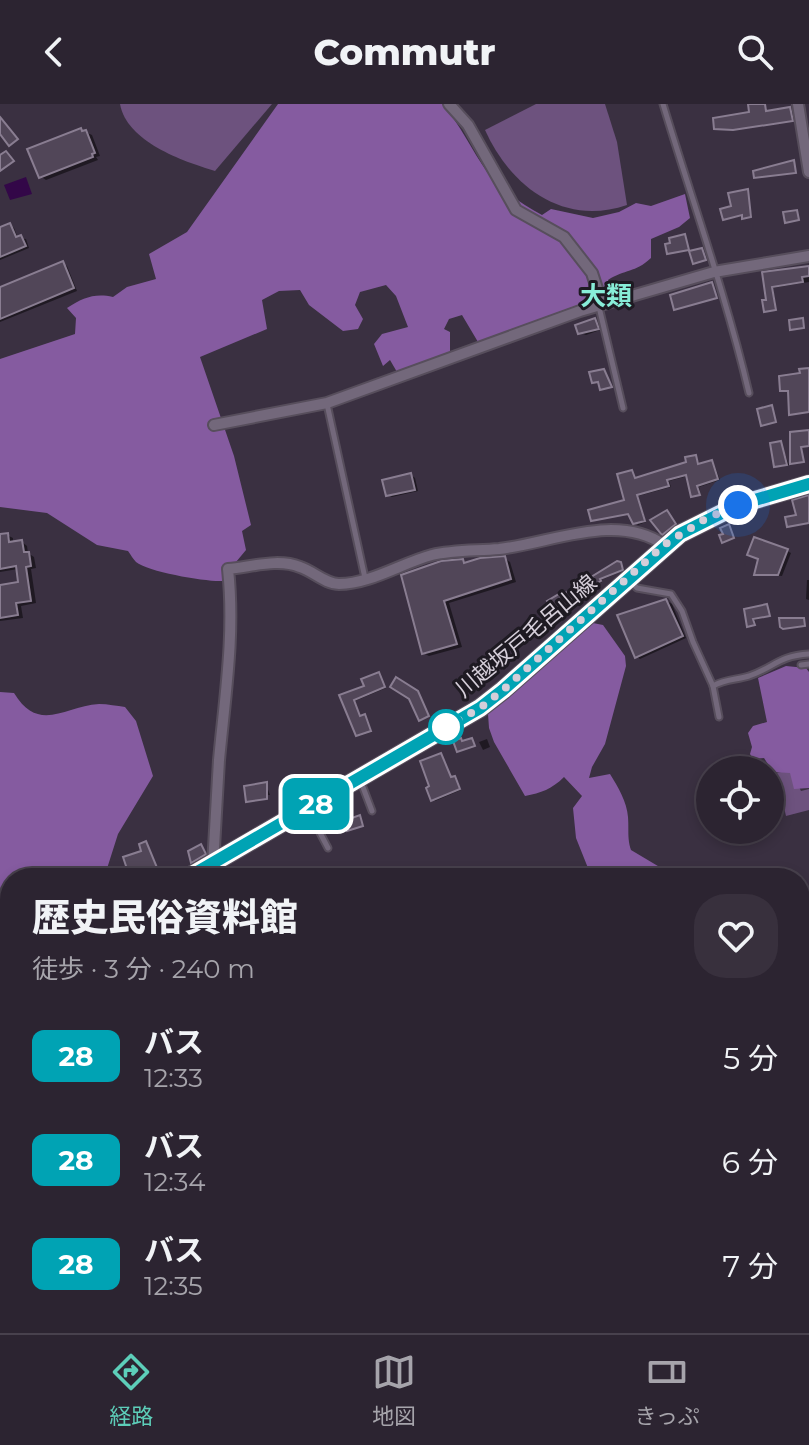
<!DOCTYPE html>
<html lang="ja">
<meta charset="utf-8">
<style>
body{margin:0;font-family:Montserrat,"Noto Sans JP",sans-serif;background:#38303d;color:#f1f3f6;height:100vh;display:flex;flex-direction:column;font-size:30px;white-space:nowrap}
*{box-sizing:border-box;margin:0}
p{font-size:26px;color:#a6a4ab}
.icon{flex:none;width:44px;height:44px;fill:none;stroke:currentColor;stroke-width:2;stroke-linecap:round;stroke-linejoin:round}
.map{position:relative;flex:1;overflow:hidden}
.panel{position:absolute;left:0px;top:764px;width:810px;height:466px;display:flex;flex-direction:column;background:#2c2431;border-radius:32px 32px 0 0;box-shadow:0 4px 12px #0003,0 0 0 2px #48414d}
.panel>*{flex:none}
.badge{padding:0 16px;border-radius:12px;font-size:28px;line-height:52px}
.fabs{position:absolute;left:696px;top:652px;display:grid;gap:16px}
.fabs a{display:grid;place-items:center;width:88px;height:88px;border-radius:50%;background:#2c2431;box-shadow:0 4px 12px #0003,0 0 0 2px #48414d;font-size:40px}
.you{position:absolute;width:40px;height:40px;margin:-20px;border:6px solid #fff;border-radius:50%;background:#1a73e8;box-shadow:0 0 0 12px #1a73e833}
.map>.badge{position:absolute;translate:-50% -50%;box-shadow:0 0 0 4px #fff}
.round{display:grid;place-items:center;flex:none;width:84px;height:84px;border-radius:32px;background:#38303d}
.headline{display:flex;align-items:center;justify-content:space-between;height:136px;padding:0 32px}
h1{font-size:38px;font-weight:800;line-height:60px}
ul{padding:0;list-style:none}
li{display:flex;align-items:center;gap:24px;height:104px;padding:0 32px}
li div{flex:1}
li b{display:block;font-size:30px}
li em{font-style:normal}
li .badge{min-width:88px;font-weight:700;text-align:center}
header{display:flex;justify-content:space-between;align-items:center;height:104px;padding:0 32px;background:#2c2431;font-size:36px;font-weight:800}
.menu{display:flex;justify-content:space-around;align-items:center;height:112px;border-top:2px solid #48414d;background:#2c2431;font-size:22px;color:#a6a4ab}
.menu a{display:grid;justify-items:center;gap:4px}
.menu .current{color:#5dceb9}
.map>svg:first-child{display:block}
.green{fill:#6d527e}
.forest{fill:#855ba0}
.water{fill:#330748}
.shadow{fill:#0007}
.building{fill:#514658;stroke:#897d91;stroke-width:2}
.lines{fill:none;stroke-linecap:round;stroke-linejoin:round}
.lane-casing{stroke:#574e5c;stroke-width:9}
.street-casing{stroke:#574e5c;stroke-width:14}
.primary-casing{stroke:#574e5c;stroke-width:20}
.lane{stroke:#73687b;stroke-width:5}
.street{stroke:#73687b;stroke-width:10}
.primary{stroke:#5ea59f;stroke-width:16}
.line-casing{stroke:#fff;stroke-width:18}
.line{stroke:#00a3b4;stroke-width:12}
.walk{stroke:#d5ced9;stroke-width:8;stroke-dasharray:0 14.4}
.stop-dot{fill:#fff;stroke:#00a3b4;stroke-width:4}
.labels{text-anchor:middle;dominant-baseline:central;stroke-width:6;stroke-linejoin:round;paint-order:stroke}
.street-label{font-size:22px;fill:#d5ced9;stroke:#1e1a22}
.quarter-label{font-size:26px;font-weight:bold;fill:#88edd8;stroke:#1e1a22}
</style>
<header><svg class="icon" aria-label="back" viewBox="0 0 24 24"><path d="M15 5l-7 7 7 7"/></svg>Commutr<svg class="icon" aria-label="search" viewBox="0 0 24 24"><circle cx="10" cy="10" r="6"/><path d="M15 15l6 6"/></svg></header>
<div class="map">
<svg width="809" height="1229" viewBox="0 0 809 1229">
<rect width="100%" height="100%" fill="#3a3041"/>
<g class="green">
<path d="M120,0H272L215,67C182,57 127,38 120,0Z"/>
<path d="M536,0H605L617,38L627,101C563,123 510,82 485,26Z"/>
<polygon points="791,666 801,687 809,685 809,706 786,712 776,669"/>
</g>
<g class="forest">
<path d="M278,0H442C461,21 471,46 488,69C501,86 523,101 542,111L551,105L593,114L619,108L636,99L651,102L685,90L690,114L679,123L651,135V154C635,169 625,165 608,176L611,189L478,238L462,211L449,215L444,225L450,228V249L397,268L390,256L383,262L374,240L382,230L408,223L396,192L386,181L360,188L355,201L363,215L358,225L343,227L309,201L300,186L279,187L262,196L267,225L200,253L234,352L251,421L242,427L246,446L236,458L223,461L222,477C207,478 148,468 136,458C133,455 131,451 128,447L97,441L47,409L0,403V255L75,230L76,214L67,204C83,194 94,189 113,193L127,183L156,175L149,150L187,128Z"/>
<path d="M588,518L603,521L625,552L626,562L605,640L592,663L589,674L610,670C618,683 627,698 628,713C629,726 627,734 631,746L678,774H592L576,734L573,704L582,692L564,673C552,685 541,689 525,692L494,638L489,624L488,610Z"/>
<polygon points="786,562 806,564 809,568 809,684 794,685 790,669 773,668 764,654 753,655 750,650 752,643 748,629 753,622 767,618 758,574"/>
<path d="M0,588L14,589C39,630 65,602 99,600C108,600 117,602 125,603L136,617L153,672L118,730L104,774H10V800L0,803Z"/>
<polygon points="800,873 805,894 809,894 809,1229 683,1229 674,1220 800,1220"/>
<polygon points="225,1220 527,1220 524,1229 228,1229"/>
<polygon points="554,1220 642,1220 631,1229 587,1229"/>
</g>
<polygon class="water" points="26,73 32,90 10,96 4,81"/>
<g class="shadow">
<polygon points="81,26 92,31 100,52 96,53 98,56 46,76 40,72"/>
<polygon points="747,88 752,113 746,114 744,112 725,115"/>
<polygon points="10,121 14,124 18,134 26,135 29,144 0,156 0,123 1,125"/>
<polygon points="63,160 67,162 77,187 0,218 0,185"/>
<polygon points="809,163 809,178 773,184 777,207 766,207 768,197 764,170"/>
<polygon points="711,181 718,194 675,205"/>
<polygon points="595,217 600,226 586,231 580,229"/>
<polygon points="781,339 789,361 779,363 776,361"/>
<polygon points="696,353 700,361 714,360 720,376 699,383 701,392 693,391 688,372 669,377 671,383 638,392 646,418 638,421 631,410 593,416 626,398 632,368 637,376 688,360"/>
<polygon points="411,371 415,374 418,387 392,393 388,391"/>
<polygon points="7,431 13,434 13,439 22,438 27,442 28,449 34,453 36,464 31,465 36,499 21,502 23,514 0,517 0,483 20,480 18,465 0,468 0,432"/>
<polygon points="787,447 791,449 782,472 757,470"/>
<polygon points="504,454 510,458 516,478 449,499 462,543 429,552 423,549 404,472 462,457 467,460"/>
<polygon points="620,460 625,466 601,476 602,478 565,500 566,503 556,507 561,493"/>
<polygon points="807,476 809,476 809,496 806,495"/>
<polygon points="667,497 672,500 686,534 640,555 636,552 641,507"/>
<polygon points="767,502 771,512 755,516 756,522 749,521 746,507"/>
<polygon points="379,570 386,584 355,597 361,614 367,614 372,628 359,632 342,592 366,583"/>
<polygon points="487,635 490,643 483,646 479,638"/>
<polygon points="441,651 452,675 457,675 461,686 435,697 433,695"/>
<polygon points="266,680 270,691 268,691 268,695 248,697"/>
<polygon points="145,740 157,769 132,774 125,754 144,748"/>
</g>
<g class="building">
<polygon points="748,0 765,0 766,7 790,3 793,17 733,26 714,25 713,14 749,8"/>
<polygon points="0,13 18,35 9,42 0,30"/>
<polygon points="81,24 82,27 86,26 95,49 92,50 93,53 39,74 27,45"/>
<polygon points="6,47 14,57 0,67 0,51"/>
<polygon points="794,56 796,69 754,74 753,67"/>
<polygon points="748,85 751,113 742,115 742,111 723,116 720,105 731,102 728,89"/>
<polygon points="797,106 799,116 785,119 783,108"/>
<polygon points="10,119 16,133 21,131 26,142 0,153 0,123"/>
<polygon points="685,130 689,146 667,150 665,140 670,139 669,134"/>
<polygon points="702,144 706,156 693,160 689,147"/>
<polygon points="63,157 74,184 0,215 0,183"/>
<polygon points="809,162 809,172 802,173 803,178 772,183 776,206 764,208 762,196 766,196 762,168"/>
<polygon points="712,178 717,194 674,206 670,191"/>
<polygon points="595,214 599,225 578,230 575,221"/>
<polygon points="803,214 804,224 790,226 789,216"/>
<polygon points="809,264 809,308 789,311 788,287 780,287 779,272 800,269 799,265"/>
<polygon points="604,265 612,283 600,286 598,278 592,279 589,268"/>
<polygon points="772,301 776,318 761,322 757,305"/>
<polygon points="809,326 809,342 801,343 804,358 790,360 790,328"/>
<polygon points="781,337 787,361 774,363 770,339"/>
<polygon points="696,351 698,360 712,356 718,375 697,382 700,391 691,393 686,371 667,376 669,382 637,391 645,417 633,420 628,410 591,417 588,406 624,396 617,370 632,366 635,374 686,358 685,353"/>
<polygon points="411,369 415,386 386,392 382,376"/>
<polygon points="809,391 809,419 787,423 785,413 796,411 792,396"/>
<polygon points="667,406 676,420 662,431 650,416"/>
<polygon points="729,420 734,434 722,439 719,431 723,430 720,424"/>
<polygon points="8,429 9,438 22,436 24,448 29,448 31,462 26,463 31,497 16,499 18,511 0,514 0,481 18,478 16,462 0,465 0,430"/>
<polygon points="754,433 788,445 778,471 754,471 758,455 747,451"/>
<polygon points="505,452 511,475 444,497 457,540 422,550 401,471 441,457 463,455 464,459 480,454"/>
<polygon points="617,457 621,458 623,466 600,475 601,477 565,499 566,501 555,508 547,497 559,490 560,492"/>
<polygon points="666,495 683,532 635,554 617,511"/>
<polygon points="767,500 770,512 753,515 755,521 747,523 744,505"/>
<polygon points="779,514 804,514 805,522 783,525 780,523"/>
<polygon points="379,568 385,583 354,596 360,612 365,610 371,627 356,632 339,591 364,582 361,575"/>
<polygon points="396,573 418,587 429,612 419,617 409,595 390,583"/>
<polygon points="461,634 462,637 472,634 475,642 457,648 453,637"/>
<polygon points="441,649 451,673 455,672 460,685 431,697 426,684 429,682 420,657"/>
<polygon points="267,678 267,695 246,698 244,682"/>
<polygon points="351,711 352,714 360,711 363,722 347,727 343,713"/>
<polygon points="146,737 158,766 130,774 123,753 141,747 139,740"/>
<polygon points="201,740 206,750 191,759 188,747"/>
<polygon points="0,895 10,910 10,937 0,916"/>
<polygon points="532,1220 555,1220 579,1225 579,1229 530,1229"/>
<polygon points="645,1220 669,1220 678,1229 635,1229"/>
</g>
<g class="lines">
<defs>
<g id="lane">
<path d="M663,0C692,96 726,191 749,289"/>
<polyline points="599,203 623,304"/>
<polyline points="327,300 365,474"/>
<polyline points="631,478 637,484 671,490 682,507 693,538 713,582 719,613"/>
<polyline points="801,561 809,560"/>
<path d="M713,582C725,575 736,576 749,572C775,563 778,552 809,550"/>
<polyline points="361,678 372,707"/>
<polyline points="308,706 328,744"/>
<polyline points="0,925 5,939"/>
</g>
<g id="street">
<polyline points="449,0 468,21 516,106 564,133 592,169 602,200"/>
<polyline points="798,0 809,68"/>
<polyline points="214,321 327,299 580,207 714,168 809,152"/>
<path d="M213,761C215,726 217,691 219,656C225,592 235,530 228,465C251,463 278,454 300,463C313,467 325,480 339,480C370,480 402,459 432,451C453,446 477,447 499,445C551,439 617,408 664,441"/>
<polyline points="1,876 10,898"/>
<polyline points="199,1220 200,1229"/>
</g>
<g id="primary">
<polyline points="187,774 480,604 503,586 680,430 738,401 809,380"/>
<polyline points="0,876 10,871"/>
</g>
</defs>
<use href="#lane" class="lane-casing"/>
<use href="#street" class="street-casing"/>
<use href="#primary" class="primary-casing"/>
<use href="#lane" class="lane"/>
<use href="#street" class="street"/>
<use href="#primary" class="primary"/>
</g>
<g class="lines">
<defs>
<polyline id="line" points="187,774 480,604 503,586 680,430 738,401 809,380"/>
</defs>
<use href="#line" class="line-casing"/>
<use href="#line" class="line"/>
<polyline class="walk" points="446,623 480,604 503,586 664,441 705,415 738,401"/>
</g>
<circle class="stop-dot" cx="446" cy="623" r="16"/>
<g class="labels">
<g class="street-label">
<text transform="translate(526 532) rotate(-40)">川越坂戸毛呂山線</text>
</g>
<g class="quarter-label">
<text x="606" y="192">大類</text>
</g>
</g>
</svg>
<div class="fabs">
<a><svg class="icon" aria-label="locate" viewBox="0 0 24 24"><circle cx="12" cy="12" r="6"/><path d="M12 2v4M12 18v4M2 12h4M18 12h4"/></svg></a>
</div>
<div class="you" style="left:738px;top:401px"></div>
<b class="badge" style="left:316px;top:700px;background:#00a3b4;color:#fff">28</b>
<section class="panel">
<div class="headline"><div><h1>歴史民俗資料館</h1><p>徒歩 · 3 分 · 240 m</p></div><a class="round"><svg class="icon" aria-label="heart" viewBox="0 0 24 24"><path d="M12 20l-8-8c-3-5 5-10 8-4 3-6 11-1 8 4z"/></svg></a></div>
<ul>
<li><span class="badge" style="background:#00a3b4;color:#fff">28</span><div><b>バス</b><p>12:33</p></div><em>5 分</em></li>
<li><span class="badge" style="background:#00a3b4;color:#fff">28</span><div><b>バス</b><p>12:34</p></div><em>6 分</em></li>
<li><span class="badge" style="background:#00a3b4;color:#fff">28</span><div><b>バス</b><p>12:35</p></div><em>7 分</em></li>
</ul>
</section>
</div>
<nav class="menu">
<a class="current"><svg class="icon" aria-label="directions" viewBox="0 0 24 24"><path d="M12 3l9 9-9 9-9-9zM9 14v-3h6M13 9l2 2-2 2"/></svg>経路</a>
<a><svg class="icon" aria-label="map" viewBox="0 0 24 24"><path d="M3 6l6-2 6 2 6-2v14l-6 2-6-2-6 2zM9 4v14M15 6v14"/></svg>地図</a>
<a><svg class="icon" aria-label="tickets" viewBox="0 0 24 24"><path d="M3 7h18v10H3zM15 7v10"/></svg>きっぷ</a>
</nav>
